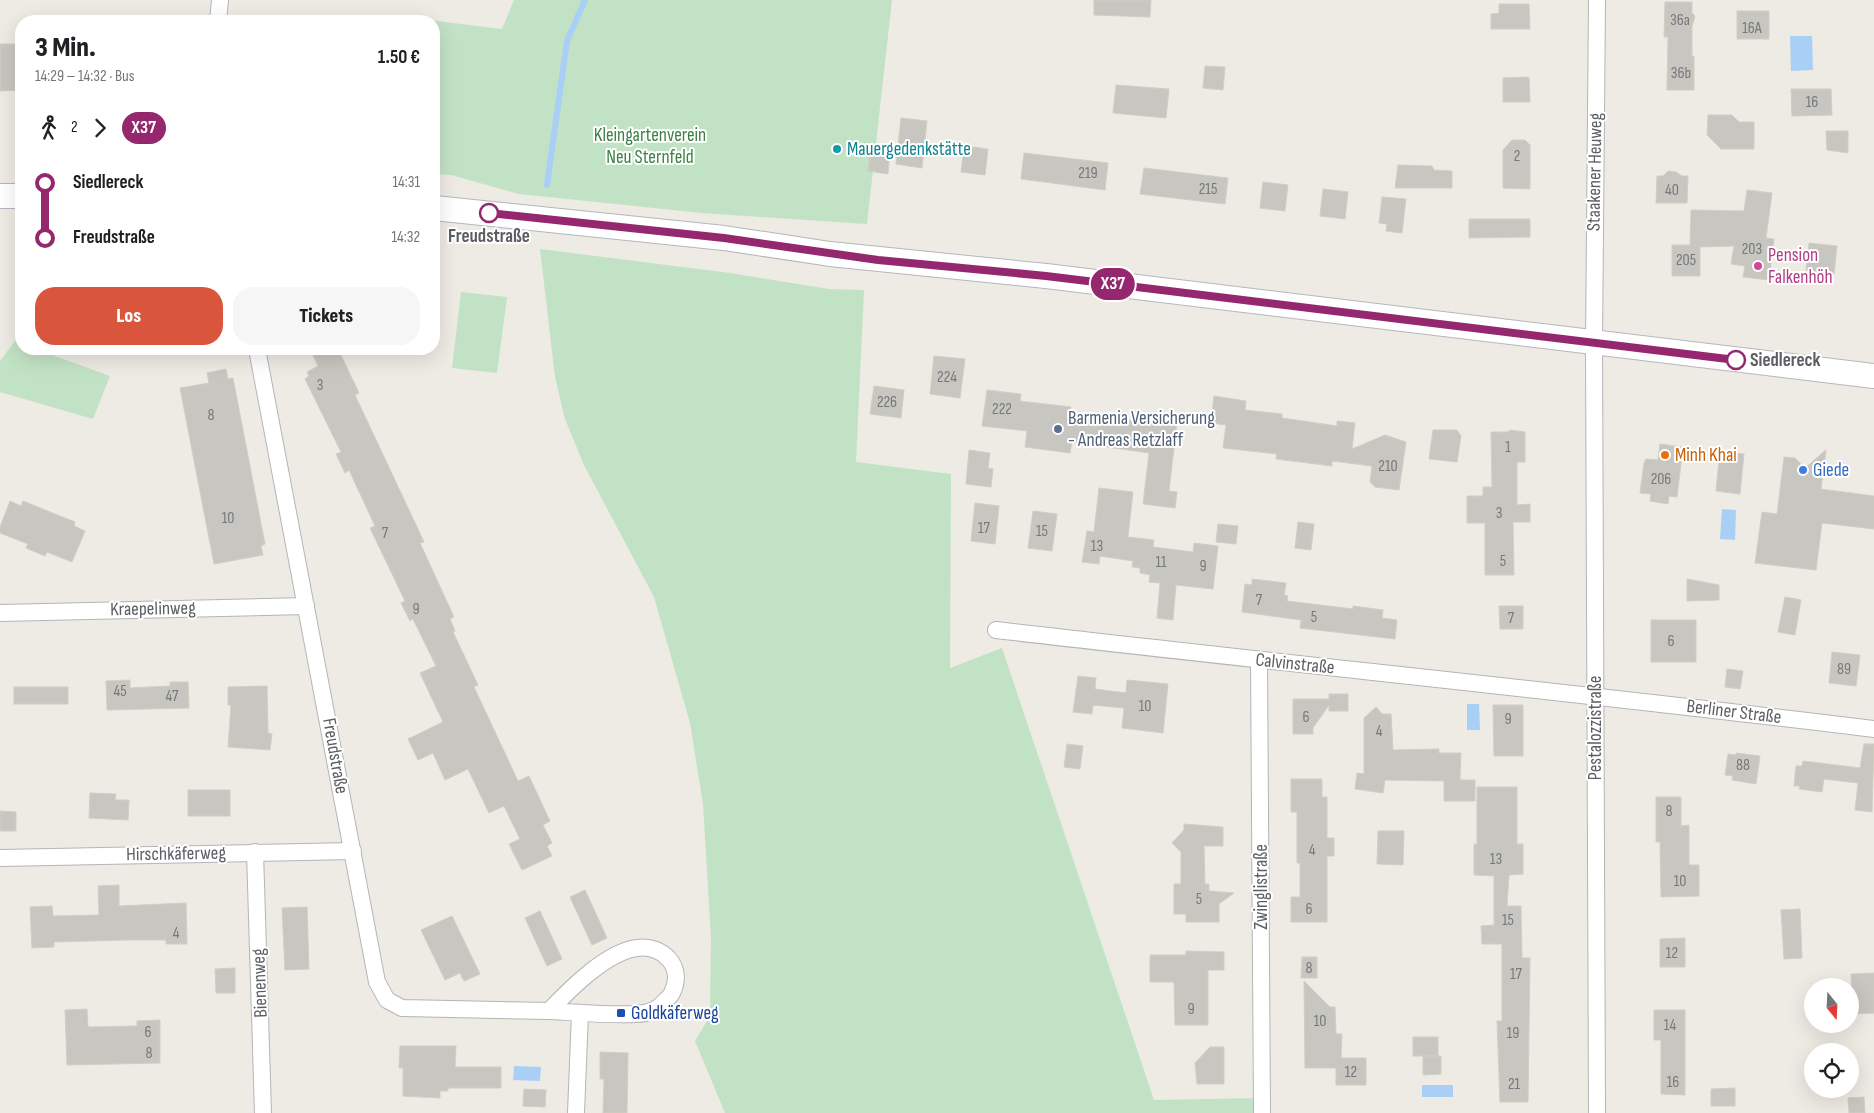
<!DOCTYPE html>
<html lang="de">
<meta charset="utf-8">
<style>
body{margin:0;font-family:"Sofia Sans Condensed",sans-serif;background:#f6f6f6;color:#202124;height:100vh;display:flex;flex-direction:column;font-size:19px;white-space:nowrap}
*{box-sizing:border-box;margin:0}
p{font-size:16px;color:#757577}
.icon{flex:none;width:28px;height:28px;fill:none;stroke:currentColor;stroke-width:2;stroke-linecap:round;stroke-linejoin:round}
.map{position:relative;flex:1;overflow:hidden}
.side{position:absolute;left:15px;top:15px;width:425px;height:340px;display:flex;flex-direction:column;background:#fff;border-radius:20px;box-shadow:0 5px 20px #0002}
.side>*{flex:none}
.badge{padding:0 10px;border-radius:16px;font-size:18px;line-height:32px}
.needle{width:32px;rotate:162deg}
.controls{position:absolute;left:1804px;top:978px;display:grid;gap:10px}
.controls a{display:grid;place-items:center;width:55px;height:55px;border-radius:50%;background:#fff;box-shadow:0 5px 20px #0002;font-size:25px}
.map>.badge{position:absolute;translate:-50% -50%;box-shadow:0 0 0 2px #fff}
.legs{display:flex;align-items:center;gap:8px;height:55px;padding:0 20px;font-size:16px}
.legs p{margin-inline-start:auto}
.headline{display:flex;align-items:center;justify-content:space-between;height:85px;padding:0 20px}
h1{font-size:28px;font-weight:800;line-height:38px}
.button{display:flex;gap:10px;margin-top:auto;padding:10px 20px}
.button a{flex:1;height:58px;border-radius:20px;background:#d9563d;color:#fff;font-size:20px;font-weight:800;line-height:58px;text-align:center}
.button a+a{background:#f6f6f6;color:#202124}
ul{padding:0 20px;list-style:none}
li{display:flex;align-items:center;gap:18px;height:55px;font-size:19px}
li i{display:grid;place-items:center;width:8px;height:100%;margin:0 6px;background:currentColor}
li i::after{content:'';width:12px;height:12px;margin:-6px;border:4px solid;border-radius:50%;background:#fff}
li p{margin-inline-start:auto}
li:first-child i{background:linear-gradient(#0000 50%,currentColor 0)}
li:last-child i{background:linear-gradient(currentColor 50%,#0000 0)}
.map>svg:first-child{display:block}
.green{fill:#c2e2c5}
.water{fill:#a9cff7}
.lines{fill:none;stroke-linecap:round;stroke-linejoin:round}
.stream{stroke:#a9cff7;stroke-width:6}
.building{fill:#c8c6c0;stroke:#d1cec2}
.street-casing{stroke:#b4b5b9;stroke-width:18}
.secondary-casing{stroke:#b5b7bc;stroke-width:26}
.street{stroke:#fff;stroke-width:16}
.secondary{stroke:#fff;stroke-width:24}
.line-1-casing{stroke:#fff;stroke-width:11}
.line-1{stroke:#95276e;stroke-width:8}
.culture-dot{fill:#0f9aa8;stroke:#fff;stroke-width:2}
.stop-1-dot{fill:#fff;stroke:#95276e;stroke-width:2.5}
.hotel-dot{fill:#d1479c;stroke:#fff;stroke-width:2}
.service-dot{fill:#5c6f8a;stroke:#fff;stroke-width:2}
.food-dot{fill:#e8710a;stroke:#fff;stroke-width:2}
.shop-dot{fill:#3f7fe0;stroke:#fff;stroke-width:2}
.transit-dot{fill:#1a4fb4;stroke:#fff;stroke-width:2}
.labels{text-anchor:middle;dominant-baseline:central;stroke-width:4;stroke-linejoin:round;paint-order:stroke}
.number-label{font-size:16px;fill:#77787a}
.park-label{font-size:19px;fill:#3d8146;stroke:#fff}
.culture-label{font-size:19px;fill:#0d838f;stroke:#fff;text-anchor:start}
.street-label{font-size:19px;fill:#5c5e63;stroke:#fff}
.stop-label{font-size:19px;font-weight:bold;fill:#5c5e63;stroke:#fff}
.hotel-label{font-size:19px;fill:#b23c85;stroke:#fff;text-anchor:start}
.service-label{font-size:19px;fill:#4e5e75;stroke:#fff;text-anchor:start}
.food-label{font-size:19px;fill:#c56008;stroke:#fff;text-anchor:start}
.shop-label{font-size:19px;fill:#366cbe;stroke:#fff;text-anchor:start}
.transit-label{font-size:19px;fill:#164399;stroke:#fff;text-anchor:start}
</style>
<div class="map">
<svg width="1874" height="1113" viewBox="0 0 1874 1113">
<rect width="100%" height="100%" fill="#edebe3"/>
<g class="green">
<polygon points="514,0 892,0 867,224 702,213 519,194 451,175 434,174 434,21 404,21 404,17 502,29"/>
<polygon points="540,249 730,273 829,289 864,290 856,462 951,474 950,668 1002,648 1154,1100 1262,1098 1262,1113 725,1113 695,1041 710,1016 711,938 703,804 690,723 654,597 584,465 565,419 555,377"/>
<polygon points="461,292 507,297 497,373 452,368"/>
<polygon points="15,341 21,343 21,349 36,349 110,376 93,419 0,392 0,361"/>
</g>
<g class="water">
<polygon points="1790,36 1812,36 1813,70 1791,71"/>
<polygon points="1722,509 1736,510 1735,540 1720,539"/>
<polygon points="1479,704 1480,730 1467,730 1467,704"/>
<polygon points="514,1066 541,1067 540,1081 513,1080"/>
<rect x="1422" y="1085" width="31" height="12"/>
</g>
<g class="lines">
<polyline class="stream" points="547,185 567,41 585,0"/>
</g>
<g class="building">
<polygon points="1094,0 1151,0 1150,17 1094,15"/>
<polygon points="1665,2 1692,2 1692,13 1695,16 1692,26 1692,56 1694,56 1694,90 1667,90 1668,37 1664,37"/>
<polygon points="1499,4 1529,4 1530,29 1491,29 1491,14 1499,13"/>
<rect x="1737" y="11" width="32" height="28"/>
<polygon points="0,44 21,44 21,90 0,91"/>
<polygon points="1205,66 1225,67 1223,90 1203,88"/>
<polygon points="1529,77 1530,102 1503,102 1503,78"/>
<polygon points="1116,85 1169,89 1166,118 1113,113"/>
<polygon points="1791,89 1831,89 1832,115 1792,116"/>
<polygon points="1708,115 1732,115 1739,122 1754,122 1754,149 1721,149 1707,135"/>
<polygon points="901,118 927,121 922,168 896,164"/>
<polygon points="1826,131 1848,131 1848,153 1827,150"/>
<polygon points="1512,140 1525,140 1530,145 1530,189 1503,188 1503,150"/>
<polygon points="964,146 988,149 985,175 961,172"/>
<polygon points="871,148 890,151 888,174 868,171"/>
<polygon points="1024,153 1108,163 1105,190 1021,179"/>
<polygon points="1398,165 1432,166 1434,170 1452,171 1452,188 1395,188"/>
<polygon points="1144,168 1228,178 1225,204 1140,194"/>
<polygon points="1668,171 1676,172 1682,176 1688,176 1687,203 1656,203 1657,176 1663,176"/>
<polygon points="1263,182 1288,185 1285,211 1260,208"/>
<polygon points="1323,189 1348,192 1345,219 1320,216"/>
<polygon points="1747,190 1772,193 1766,238 1774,239 1769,280 1743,277 1745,266 1731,264 1734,246 1700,247 1700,276 1672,276 1672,245 1690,245 1691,210 1744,211"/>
<polygon points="1382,197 1406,199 1402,233 1386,231 1387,224 1379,223"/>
<polygon points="1469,219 1530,219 1530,237 1469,238"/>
<polygon points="1809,243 1837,246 1834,274 1806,271"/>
<polygon points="310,349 338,349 359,393 355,395 424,542 420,543 454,617 450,619 455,631 453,632 478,685 474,687 518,781 529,776 550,821 543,825 552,843 547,846 552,856 522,870 509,844 520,839 504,806 489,813 468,769 445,780 433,753 418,760 408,739 443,722 420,673 436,666 413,619 410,621 401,603 405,601 370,528 375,526 349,470 345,473 336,454 341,452 305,379 309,376 307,372 318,366"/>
<polygon points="934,356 965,359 960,398 930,394"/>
<polygon points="226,369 228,379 233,378 265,544 261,546 263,555 214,564 180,388 209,383 207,373"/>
<polygon points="874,386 904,390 901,418 870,414"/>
<polygon points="987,390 1021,394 1020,401 1071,407 1070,412 1152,424 1153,419 1177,421 1169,491 1177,492 1175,508 1143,504 1149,453 1072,442 1070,453 1025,447 1027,431 982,426"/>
<polygon points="1214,396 1246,401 1245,410 1282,414 1282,418 1337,426 1337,421 1355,423 1352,449 1385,435 1406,442 1399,490 1375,487 1370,482 1372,466 1332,461 1332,466 1276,459 1277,454 1223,448 1226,425 1211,423"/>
<polygon points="1433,430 1457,430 1461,436 1457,462 1429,459"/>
<polygon points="1510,430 1525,432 1525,462 1517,462 1517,505 1530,504 1530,522 1513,522 1514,575 1485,575 1485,523 1467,523 1467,496 1483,496 1483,487 1492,487 1491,432 1508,432"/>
<polygon points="1660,444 1683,447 1677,497 1669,496 1668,504 1650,501 1651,494 1640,493 1644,463 1646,459 1658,460"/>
<polygon points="969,450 990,453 988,468 993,469 991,487 966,484"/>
<polygon points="1826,450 1821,489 1874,496 1874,529 1822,523 1816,570 1755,563 1762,512 1777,514 1784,457 1795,458 1805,468"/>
<polygon points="1720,451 1744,454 1740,494 1716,491"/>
<polygon points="1099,488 1133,492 1128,537 1154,540 1153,547 1193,552 1194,543 1218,546 1213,589 1176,585 1173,620 1157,618 1160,583 1149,582 1150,575 1140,573 1140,568 1132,567 1133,561 1100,556 1099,564 1082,562 1087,531 1094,532"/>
<polygon points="10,501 21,506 23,501 75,522 74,526 85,531 72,562 47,552 45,556 26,548 28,544 0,533 0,527"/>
<polygon points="975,503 999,506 995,544 971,541"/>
<polygon points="1033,511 1057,514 1052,551 1028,548"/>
<polygon points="1298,522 1314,524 1311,550 1295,548"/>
<polygon points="1218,524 1238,526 1236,544 1216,542"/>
<polygon points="1252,579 1286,583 1284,595 1288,596 1287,601 1353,609 1353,606 1383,610 1382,618 1397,620 1395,639 1300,628 1301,620 1242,612 1245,584 1252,585"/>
<polygon points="1687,579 1719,585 1719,600 1687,601"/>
<polygon points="1785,597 1801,600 1795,635 1778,632"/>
<polygon points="1499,606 1523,606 1523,629 1500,629"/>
<rect x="1651" y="620" width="45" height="42"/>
<polygon points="1832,652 1860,655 1856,686 1829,683"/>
<polygon points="1727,669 1743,671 1740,689 1725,687"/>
<polygon points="1078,676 1096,678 1095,689 1126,693 1127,680 1168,684 1163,733 1122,728 1124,708 1093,705 1092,714 1073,712"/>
<polygon points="130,680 130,688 170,686 170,682 188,682 189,708 107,710 106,681"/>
<polygon points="267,686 268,733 272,734 270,750 228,747 231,705 228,705 228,687"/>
<rect x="14" y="687" width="54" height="17"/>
<polygon points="1329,694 1348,694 1348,711 1329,711 1329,705 1313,728 1313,734 1293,734 1293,699 1329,699"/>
<polygon points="1493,705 1523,705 1523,756 1494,756"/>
<polygon points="1376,707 1382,714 1391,714 1393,750 1439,749 1439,753 1461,753 1460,780 1475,780 1475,801 1444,801 1444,781 1385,780 1383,793 1355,789 1357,773 1364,774 1364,718"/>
<polygon points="1067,744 1083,746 1080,769 1064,767"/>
<polygon points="1864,744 1874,744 1872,812 1855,810 1858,783 1824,779 1822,792 1799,789 1800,786 1794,786 1796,766 1802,766 1803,761 1860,768"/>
<polygon points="1736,753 1760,756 1756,784 1732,780 1733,776 1725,775 1728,754 1736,755"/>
<polygon points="1291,779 1322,779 1322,797 1327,797 1327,838 1334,838 1334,856 1327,856 1327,922 1291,922 1291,897 1300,897 1300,863 1297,863 1297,812 1291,812"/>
<polygon points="1477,787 1517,787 1517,844 1523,844 1523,874 1509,875 1507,906 1521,906 1522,958 1530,958 1528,1102 1500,1102 1497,1021 1502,1021 1502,944 1482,944 1481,926 1494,925 1494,876 1474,875 1474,844 1477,844"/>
<rect x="188" y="790" width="42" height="26"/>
<polygon points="90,793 116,794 115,800 129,800 128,820 89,818"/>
<polygon points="1656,797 1681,797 1681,826 1689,825 1689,865 1699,865 1699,896 1661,897 1660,842 1656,842"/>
<polygon points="0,811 16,812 16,831 0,831"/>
<polygon points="1184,824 1223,827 1223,846 1204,846 1205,884 1209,884 1209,891 1234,893 1219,904 1219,922 1186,922 1186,914 1174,914 1174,884 1181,884 1181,852 1172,843 1184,830"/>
<polygon points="1378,831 1404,831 1403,865 1377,864"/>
<polygon points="119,885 119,906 186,903 187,944 166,944 166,940 126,940 54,942 54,947 32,948 30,907 52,906 53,916 99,915 98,886"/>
<polygon points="585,890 607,938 592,945 570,897"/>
<polygon points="307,907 309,969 285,970 282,908"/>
<polygon points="1800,909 1802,958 1784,959 1781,910"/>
<polygon points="540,911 562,959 547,966 525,918"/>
<polygon points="452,916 480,974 464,981 460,973 445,980 421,930"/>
<polygon points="1685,938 1685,967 1660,967 1660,939"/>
<polygon points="1186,951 1224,952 1224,970 1208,970 1208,1025 1175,1025 1174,982 1150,982 1150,955 1186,955"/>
<polygon points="1302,957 1317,957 1317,978 1301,978"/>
<polygon points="235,968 235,993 216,993 215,969"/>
<polygon points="1874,973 1874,1013 1853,1014 1851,974"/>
<polygon points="1304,981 1330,1007 1335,1007 1336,1034 1342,1034 1341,1058 1366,1058 1366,1085 1336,1085 1336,1068 1305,1068"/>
<polygon points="87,1009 88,1027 137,1026 137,1021 160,1020 160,1063 67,1065 65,1010"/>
<polygon points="1654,1010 1685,1010 1685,1095 1661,1094 1661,1040 1654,1040"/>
<rect x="1413" y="1037" width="25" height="19"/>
<polygon points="400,1046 456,1046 455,1067 501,1067 501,1088 448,1088 448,1091 440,1091 440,1098 403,1096 403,1068 399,1068"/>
<polygon points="1210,1047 1224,1047 1224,1084 1197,1084 1195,1063"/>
<polygon points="600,1052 628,1053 627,1113 603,1113 604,1079 600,1079"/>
<polygon points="1423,1056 1441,1056 1441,1074 1423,1075"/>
<polygon points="1735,1088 1735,1106 1711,1106 1711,1089"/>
<polygon points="524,1089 546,1090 545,1107 523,1106"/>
<polygon points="1864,1097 1865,1113 1849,1113 1848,1098"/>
</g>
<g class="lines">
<defs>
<g id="street">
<polyline points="1597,0 1594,344 1597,1113"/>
<polyline points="218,21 220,0"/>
<path d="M257,349L377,982L387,1000L402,1008C452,1009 501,1010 550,1011C576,1012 621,1017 645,1013C652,1011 658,1009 662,1004C665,1001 670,997 672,993C685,967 663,944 637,948C606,952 569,990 549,1011"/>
<polyline points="0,613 306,606"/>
<path d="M996,630C1288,664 1581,693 1874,729"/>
<polyline points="1259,660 1262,1113"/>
<polyline points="255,852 263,1113"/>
<polyline points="0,858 353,851"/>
<polyline points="576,1113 580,1013"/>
</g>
<g id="secondary">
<polyline points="0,196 21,196"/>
<polyline points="434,208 724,238 830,254 1046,276 1874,376"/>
</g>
</defs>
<use href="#street" class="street-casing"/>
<use href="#secondary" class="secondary-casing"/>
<use href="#street" class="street"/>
<use href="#secondary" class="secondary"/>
</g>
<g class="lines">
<defs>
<polyline id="line-1" points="489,213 724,238 878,260 1046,276 1736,360"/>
</defs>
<use href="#line-1" class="line-1-casing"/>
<use href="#line-1" class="line-1"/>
</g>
<circle class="culture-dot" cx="837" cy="149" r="5"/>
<g class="stop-1-dot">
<circle cx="489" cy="213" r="9"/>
<circle cx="1736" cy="360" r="9"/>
</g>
<circle class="hotel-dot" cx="1758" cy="266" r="5"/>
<circle class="service-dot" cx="1058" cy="429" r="5"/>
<circle class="food-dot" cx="1665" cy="455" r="5"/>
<circle class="shop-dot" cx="1803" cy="470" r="5"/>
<rect class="transit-dot" x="616" y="1008" width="10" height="10" rx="2.5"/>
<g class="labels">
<g class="number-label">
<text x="1680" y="20">36a</text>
<text x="1752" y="28">16A</text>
<text x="1681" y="73">36b</text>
<text x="1812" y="102">16</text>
<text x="1517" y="156">2</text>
<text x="1088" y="173">219</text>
<text x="1208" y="189">215</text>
<text x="1672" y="190">40</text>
<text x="1752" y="249">203</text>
<text x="1686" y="260">205</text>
<text x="947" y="377">224</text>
<text x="320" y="385">3</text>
<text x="887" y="402">226</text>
<text x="1002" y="409">222</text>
<text x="211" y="415">8</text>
<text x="1508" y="447">1</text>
<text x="1388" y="466">210</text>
<text x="1661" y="479">206</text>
<text x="1499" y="513">3</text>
<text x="228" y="518">10</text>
<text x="984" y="528">17</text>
<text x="1042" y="531">15</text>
<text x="385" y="533">7</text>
<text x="1097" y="546">13</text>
<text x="1503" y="561">5</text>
<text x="1161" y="562">11</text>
<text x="1203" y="566">9</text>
<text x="1259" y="600">7</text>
<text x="416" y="609">9</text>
<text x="1314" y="617">5</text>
<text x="1511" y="618">7</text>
<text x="1671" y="641">6</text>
<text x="1844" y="669">89</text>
<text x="120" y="691">45</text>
<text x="172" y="696">47</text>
<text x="1145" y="706">10</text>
<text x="1306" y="717">6</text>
<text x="1508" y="719">9</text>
<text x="1379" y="731">4</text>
<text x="1743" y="765">88</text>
<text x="1669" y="811">8</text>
<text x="1312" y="850">4</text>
<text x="1496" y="859">13</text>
<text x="1680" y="881">10</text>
<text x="1199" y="899">5</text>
<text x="1309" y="909">6</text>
<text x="1508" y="920">15</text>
<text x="176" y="933">4</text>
<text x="1672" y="953">12</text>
<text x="1309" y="968">8</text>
<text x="1516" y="974">17</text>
<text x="1191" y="1009">9</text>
<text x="1320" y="1021">10</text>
<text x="1670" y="1025">14</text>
<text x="148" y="1032">6</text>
<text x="1513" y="1033">19</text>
<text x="149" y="1053">8</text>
<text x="1351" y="1072">12</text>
<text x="1673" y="1082">16</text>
<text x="1514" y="1084">21</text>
</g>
<g class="park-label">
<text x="650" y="135">Kleingartenverein<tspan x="650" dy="22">Neu Sternfeld</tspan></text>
</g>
<g class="culture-label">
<text x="847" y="149">Mauergedenkstätte</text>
</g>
<g class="street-label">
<text transform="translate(1595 172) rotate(-89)">Staakener Heuweg</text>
<text transform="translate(153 609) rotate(-1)">Kraepelinweg</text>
<text transform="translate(1295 664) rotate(6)">Calvinstraße</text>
<text transform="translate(1734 712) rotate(7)">Berliner Straße</text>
<text transform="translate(1595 728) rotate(-90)">Pestalozzistraße</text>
<text transform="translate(335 756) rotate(80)">Freudstraße</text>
<text transform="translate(176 854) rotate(-1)">Hirschkäferweg</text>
<text transform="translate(1261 887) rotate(-90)">Zwinglistraße</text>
<text transform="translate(260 983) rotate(-92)">Bienenweg</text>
</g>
<g class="stop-label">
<text x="489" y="236">Freudstraße</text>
<text x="1750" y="360" text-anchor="start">Siedlereck</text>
</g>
<g class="hotel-label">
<text x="1768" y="255">Pension<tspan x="1768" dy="22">Falkenhöh</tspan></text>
</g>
<g class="service-label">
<text x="1068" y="418">Barmenia Versicherung<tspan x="1068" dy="22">- Andreas Retzlaff</tspan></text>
</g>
<g class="food-label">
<text x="1675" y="455">Minh Khai</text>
</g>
<g class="shop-label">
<text x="1813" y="470">Giede</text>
</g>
<g class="transit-label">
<text x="631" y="1013">Goldkäferweg</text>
</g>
</g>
</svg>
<div class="controls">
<a><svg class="needle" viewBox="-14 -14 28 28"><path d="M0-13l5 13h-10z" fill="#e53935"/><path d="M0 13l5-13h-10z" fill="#757577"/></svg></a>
<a><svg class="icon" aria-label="locate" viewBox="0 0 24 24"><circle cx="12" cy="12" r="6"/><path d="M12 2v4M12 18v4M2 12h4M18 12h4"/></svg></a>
</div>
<b class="badge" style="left:1113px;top:284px;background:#95276e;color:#fff">X37</b>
<section class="side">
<div class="headline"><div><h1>3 Min.</h1><p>14:29 – 14:32 · Bus</p></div><b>1.50 €</b></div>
<div class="legs"><svg class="icon" aria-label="walk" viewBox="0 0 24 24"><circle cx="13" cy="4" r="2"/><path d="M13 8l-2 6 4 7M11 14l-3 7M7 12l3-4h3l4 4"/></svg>2<svg class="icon" aria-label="forward" viewBox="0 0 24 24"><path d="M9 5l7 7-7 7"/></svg><b class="badge" style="background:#95276e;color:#fff">X37</b></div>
<ul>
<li><i style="color:#95276e"></i><b>Siedlereck</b><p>14:31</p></li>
<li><i style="color:#95276e"></i><b>Freudstraße</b><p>14:32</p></li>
</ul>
<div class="button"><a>Los</a><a>Tickets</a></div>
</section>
</div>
